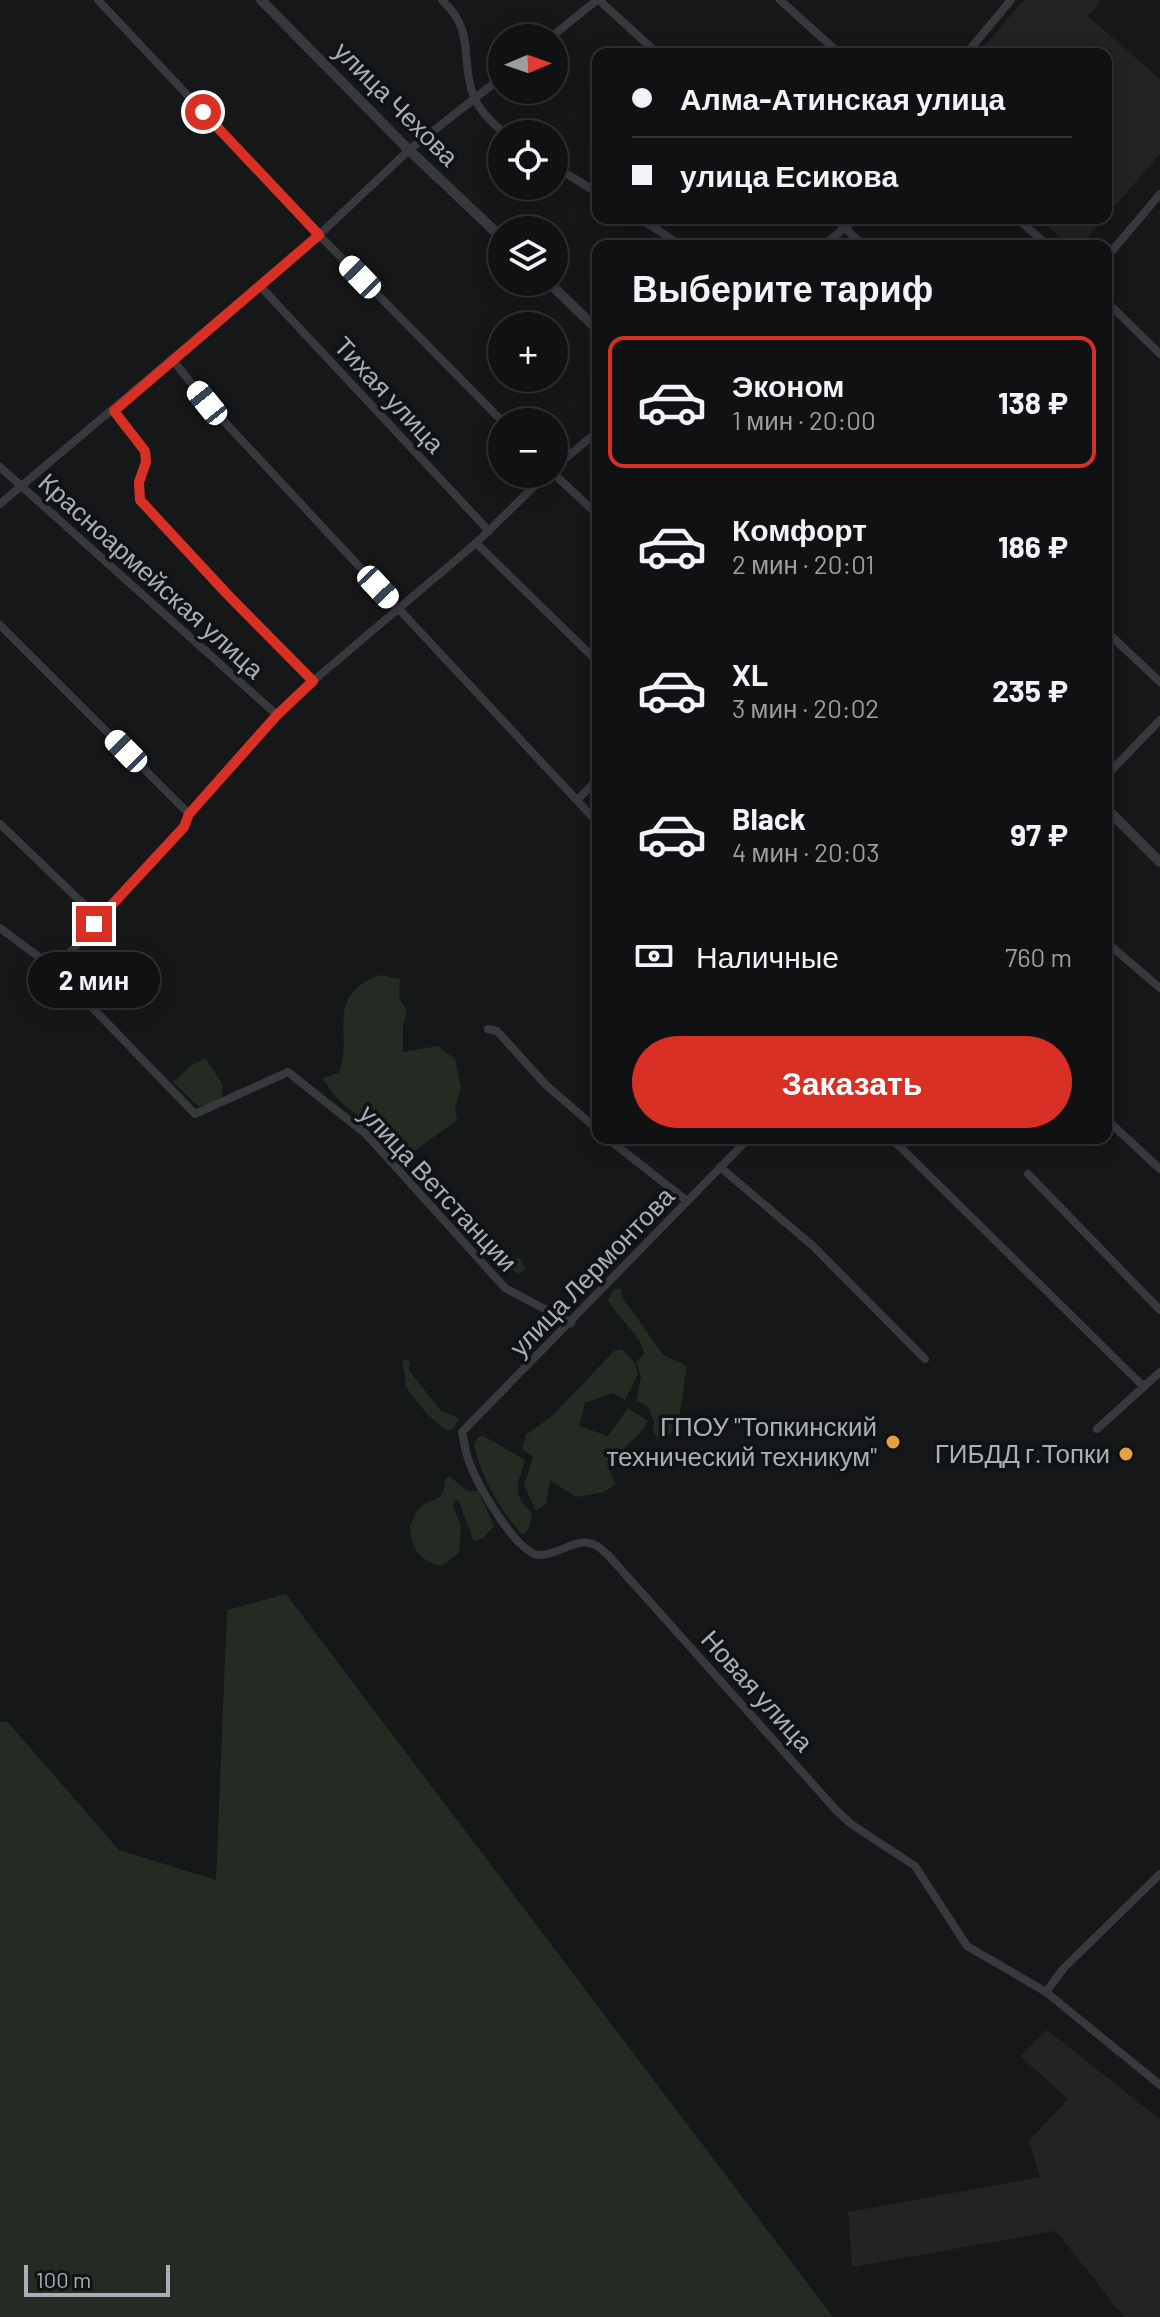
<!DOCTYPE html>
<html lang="ru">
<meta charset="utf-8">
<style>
:root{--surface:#101112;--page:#191a1b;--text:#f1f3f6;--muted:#9c9d9f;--line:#303132;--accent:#d93025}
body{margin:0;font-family:Barlow,sans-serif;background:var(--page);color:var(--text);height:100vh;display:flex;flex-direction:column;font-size:30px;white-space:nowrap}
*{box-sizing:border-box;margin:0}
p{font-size:26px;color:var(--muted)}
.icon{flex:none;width:44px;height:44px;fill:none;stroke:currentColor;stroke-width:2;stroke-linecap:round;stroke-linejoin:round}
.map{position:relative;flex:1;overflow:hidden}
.panel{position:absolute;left:592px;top:240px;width:520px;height:904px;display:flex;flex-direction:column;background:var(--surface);border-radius:16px;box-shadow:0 4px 20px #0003,0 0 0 2px var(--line)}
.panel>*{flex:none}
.guide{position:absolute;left:592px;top:48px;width:520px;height:176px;border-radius:16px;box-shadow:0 4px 20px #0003,0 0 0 2px var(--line);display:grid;align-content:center;height:176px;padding:0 40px;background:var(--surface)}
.needle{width:52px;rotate:88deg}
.fabs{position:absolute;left:488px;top:24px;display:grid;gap:16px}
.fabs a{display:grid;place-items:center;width:80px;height:80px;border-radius:50%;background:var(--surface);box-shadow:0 4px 20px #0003,0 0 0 2px var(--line);font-size:40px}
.scale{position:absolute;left:24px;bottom:20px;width:146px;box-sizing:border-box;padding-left:8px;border:4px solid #a9afb7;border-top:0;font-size:22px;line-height:28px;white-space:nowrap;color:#a9afb7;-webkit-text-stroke:6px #111213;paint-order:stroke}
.end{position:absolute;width:36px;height:36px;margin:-18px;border:10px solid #d93025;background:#fff;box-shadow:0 0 0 4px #fff}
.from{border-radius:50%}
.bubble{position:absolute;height:56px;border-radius:28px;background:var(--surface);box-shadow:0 4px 20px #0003,0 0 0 2px var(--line);font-size:26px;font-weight:700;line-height:56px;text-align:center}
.car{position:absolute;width:24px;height:48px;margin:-24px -12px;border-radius:10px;box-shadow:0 0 6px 2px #0007;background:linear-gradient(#fff 24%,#345 0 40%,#fff 0 76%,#345 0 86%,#fff 0)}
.guide b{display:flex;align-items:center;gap:28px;height:76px;font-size:30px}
.guide b+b{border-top:2px solid var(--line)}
.guide i{width:20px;height:20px;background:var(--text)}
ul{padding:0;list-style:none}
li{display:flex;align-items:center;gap:24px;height:132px;margin:0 16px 12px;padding:0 24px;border:4px solid transparent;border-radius:16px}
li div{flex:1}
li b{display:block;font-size:30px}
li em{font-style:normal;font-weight:700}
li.current{border-color:var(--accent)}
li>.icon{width:72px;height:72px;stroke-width:1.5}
h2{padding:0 40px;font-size:36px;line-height:96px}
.pay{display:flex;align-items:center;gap:20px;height:88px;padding:0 40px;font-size:30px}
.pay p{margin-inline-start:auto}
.button{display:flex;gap:16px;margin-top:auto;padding:16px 40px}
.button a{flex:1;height:92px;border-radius:48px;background:var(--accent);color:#fff;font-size:32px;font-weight:700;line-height:92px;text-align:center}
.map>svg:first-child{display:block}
</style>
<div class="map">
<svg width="1160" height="2317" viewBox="0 0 1160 2317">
<rect width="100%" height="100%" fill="#161718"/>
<g fill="#232325">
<polygon points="1024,0 1101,0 1088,16 1160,79 1160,154 1106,216 1106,54 978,54"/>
<polygon points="1038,218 1105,218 1081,246 1071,246"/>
<polygon points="1047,2030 1160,2119 1160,2317 1124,2317 1056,2231 852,2267 848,2212 1040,2177 1029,2141 1068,2099 1020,2056"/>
</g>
<g fill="#232b23">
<path d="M379 975 400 979 399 998 407 1010 403 1027V1052L438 1046 455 1059 461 1087 455 1109 457 1120 401 1161 366 1122 338 1100 322 1078 339 1073C354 1032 323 998 379 975Z"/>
<polygon points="205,1058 223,1085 222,1097 209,1105 198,1106 173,1082 193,1064"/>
<polygon points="618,1240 627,1240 630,1246 604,1274 599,1274 595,1268"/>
<polygon points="500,1249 506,1249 514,1258 520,1258 526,1269 518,1274 497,1259"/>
<path d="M621 1288 623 1298 663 1355 687 1366 679 1417 671 1433 659 1439 653 1431 654 1421 647 1406 636 1401 641 1376 636 1362 644 1354C641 1334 618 1319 608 1300L613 1290Z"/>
<path d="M622 1349 634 1362 638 1374 625 1400 613 1393 585 1403 579 1426 608 1436 628 1408 648 1421C638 1440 621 1448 607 1465L616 1484 604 1492 576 1497 550 1480 546 1504 536 1511 524 1485 533 1457 522 1449 526 1435 552 1416 614 1351Z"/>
<polygon points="407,1359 410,1362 409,1370 440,1410 459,1418 453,1429 448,1431 443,1428 426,1413 405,1386 406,1381 402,1361"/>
<path d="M484 1436 525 1460C518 1485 510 1493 532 1513L529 1529 523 1535C500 1512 481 1476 474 1445L478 1437Z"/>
<path d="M449 1476 467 1491H478L494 1526 483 1538 474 1541 459 1502 456 1499 453 1506 461 1527 459 1553 441 1566C420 1561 410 1547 410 1526 413 1520 415 1512 420 1508 434 1495 444 1504 445 1479Z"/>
<polygon points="286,1594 833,2317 0,2317 0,1722 7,1721 119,1850 216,1880 227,1610"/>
</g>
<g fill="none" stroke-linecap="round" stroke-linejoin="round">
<g stroke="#38393d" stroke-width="8">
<polyline points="98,0 319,235 503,422"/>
<path d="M442 0C476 32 460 57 473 95 479 110 493 124 506 134"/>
<polyline points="599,0 658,54"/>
<polyline points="780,0 840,54"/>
<polyline points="550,38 597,0"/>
<polyline points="966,54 1011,0"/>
<polyline points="554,166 598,193"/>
<polyline points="639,218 682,246"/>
<polyline points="836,218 863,246"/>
<polyline points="1017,218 1048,246"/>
<polyline points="823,246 856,218"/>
<polyline points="1106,258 1160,194"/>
<polyline points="260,286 489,531"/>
<polyline points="1106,301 1160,354"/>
<polyline points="172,359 207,403 598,823"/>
<polyline points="114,411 145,451 146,462 139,482 140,500 227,594 313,681"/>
<polyline points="0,467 277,715"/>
<polyline points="554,468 598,431"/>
<polyline points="554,474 598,515"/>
<polyline points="0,504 319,235 409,150 502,77"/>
<polyline points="476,543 598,662"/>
<polyline points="0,625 189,814"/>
<polyline points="1106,631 1160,682"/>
<polyline points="1106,776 1160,720"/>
<polyline points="577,800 598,779"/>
<polyline points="0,824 99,919"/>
<polyline points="0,928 55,969 195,1114 288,1072 366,1134 505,1288 571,1323"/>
<polyline points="1106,942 1160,988"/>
<polyline points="55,969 184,827 189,814 277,715 313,681 476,543 547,474"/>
<polyline points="488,1029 497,1031 546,1085 598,1130"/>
<polyline points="1106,1119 1160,1169"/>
<polyline points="607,1138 687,1201"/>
<path d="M749 1138 462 1432C464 1442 466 1453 469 1462 478 1485 515 1552 539 1555 557 1556 576 1537 593 1544 598 1545 604 1552 608 1555L836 1810 851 1824 915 1866 967 1946 1046 1992 1160 2085"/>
<polyline points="891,1138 1144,1387"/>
<polyline points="720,1167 813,1246 925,1359"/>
<polyline points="1028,1174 1160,1310"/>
<polyline points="1097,1429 1160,1372"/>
<polyline points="1046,1992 1063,1969 1160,1874"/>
</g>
<g stroke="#38393d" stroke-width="10">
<polyline points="261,0 409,150 502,238"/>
<polyline points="548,282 598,330"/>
<polyline points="1106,808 1160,862"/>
</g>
</g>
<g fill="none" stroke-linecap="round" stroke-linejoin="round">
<polyline stroke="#d93025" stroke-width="10" points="94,924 184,827 189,814 277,715 313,681 227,594 140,500 139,482 146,462 145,451 114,411 319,235 203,112"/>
</g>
<g fill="#e79f40" stroke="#111213" stroke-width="3">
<circle cx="893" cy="1442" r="8"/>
<circle cx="1126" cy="1454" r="8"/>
</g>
<g text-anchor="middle" stroke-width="7" stroke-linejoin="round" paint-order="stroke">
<g font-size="26" fill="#a9afb7" stroke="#111213">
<text transform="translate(396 104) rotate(45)" y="9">улица Чехова</text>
<text transform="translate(389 395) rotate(47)" y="9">Тихая улица</text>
<text transform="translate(151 576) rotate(42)" y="9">Красноармейская улица</text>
<text transform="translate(438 1188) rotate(47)" y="9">улица Ветстанции</text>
<text transform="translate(592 1272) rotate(-46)" y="9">улица Лермонтова</text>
<text transform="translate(757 1691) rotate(48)" y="9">Новая улица</text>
</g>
<g font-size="26" fill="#a9afb7" stroke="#111213" text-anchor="end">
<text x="877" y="1436">ГПОУ "Топкинский<tspan x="877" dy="30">технический техникум"</tspan></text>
<text x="1110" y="1463">ГИБДД г.Топки</text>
</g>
</g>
</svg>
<div class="fabs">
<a><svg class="needle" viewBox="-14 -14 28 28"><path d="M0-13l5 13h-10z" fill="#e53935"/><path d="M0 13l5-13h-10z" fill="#9c9d9f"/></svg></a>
<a><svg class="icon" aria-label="locate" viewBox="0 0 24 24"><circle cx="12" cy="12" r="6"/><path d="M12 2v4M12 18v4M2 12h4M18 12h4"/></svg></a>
<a><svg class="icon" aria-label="layers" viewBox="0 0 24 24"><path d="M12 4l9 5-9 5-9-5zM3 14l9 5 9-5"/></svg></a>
<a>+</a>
<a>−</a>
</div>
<div class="scale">100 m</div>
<i class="end from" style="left:203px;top:112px"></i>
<i class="end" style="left:94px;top:924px"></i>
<div class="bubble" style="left:28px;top:952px;width:132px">2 мин</div>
<i class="car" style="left:360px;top:277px;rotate:316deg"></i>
<i class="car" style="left:207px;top:403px;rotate:321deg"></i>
<i class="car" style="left:378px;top:587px;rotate:137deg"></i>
<i class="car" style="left:126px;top:751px;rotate:315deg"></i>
<div class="guide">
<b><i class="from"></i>Алма-Атинская улица</b>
<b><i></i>улица Есикова</b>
</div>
<section class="panel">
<h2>Выберите тариф</h2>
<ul>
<li class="current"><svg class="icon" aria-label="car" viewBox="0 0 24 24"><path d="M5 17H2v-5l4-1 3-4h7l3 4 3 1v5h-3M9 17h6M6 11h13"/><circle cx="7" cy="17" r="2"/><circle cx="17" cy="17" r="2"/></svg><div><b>Эконом</b><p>1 мин · 20:00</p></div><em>138 ₽</em></li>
<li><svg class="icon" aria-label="car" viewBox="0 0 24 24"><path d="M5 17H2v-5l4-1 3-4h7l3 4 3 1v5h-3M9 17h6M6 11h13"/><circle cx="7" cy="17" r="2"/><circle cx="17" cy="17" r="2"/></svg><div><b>Комфорт</b><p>2 мин · 20:01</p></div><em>186 ₽</em></li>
<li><svg class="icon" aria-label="car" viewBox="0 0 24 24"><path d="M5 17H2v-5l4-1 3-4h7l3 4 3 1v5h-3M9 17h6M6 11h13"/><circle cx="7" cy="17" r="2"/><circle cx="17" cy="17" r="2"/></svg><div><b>XL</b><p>3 мин · 20:02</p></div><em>235 ₽</em></li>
<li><svg class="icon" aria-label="car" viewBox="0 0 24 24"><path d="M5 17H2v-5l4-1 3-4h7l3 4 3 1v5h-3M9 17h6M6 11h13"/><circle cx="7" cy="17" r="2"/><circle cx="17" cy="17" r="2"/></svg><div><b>Black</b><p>4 мин · 20:03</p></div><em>97 ₽</em></li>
</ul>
<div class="pay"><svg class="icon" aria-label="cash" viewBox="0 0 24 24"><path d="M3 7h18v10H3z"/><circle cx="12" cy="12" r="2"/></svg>Наличные<p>760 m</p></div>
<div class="button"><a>Заказать</a></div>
</section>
</div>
